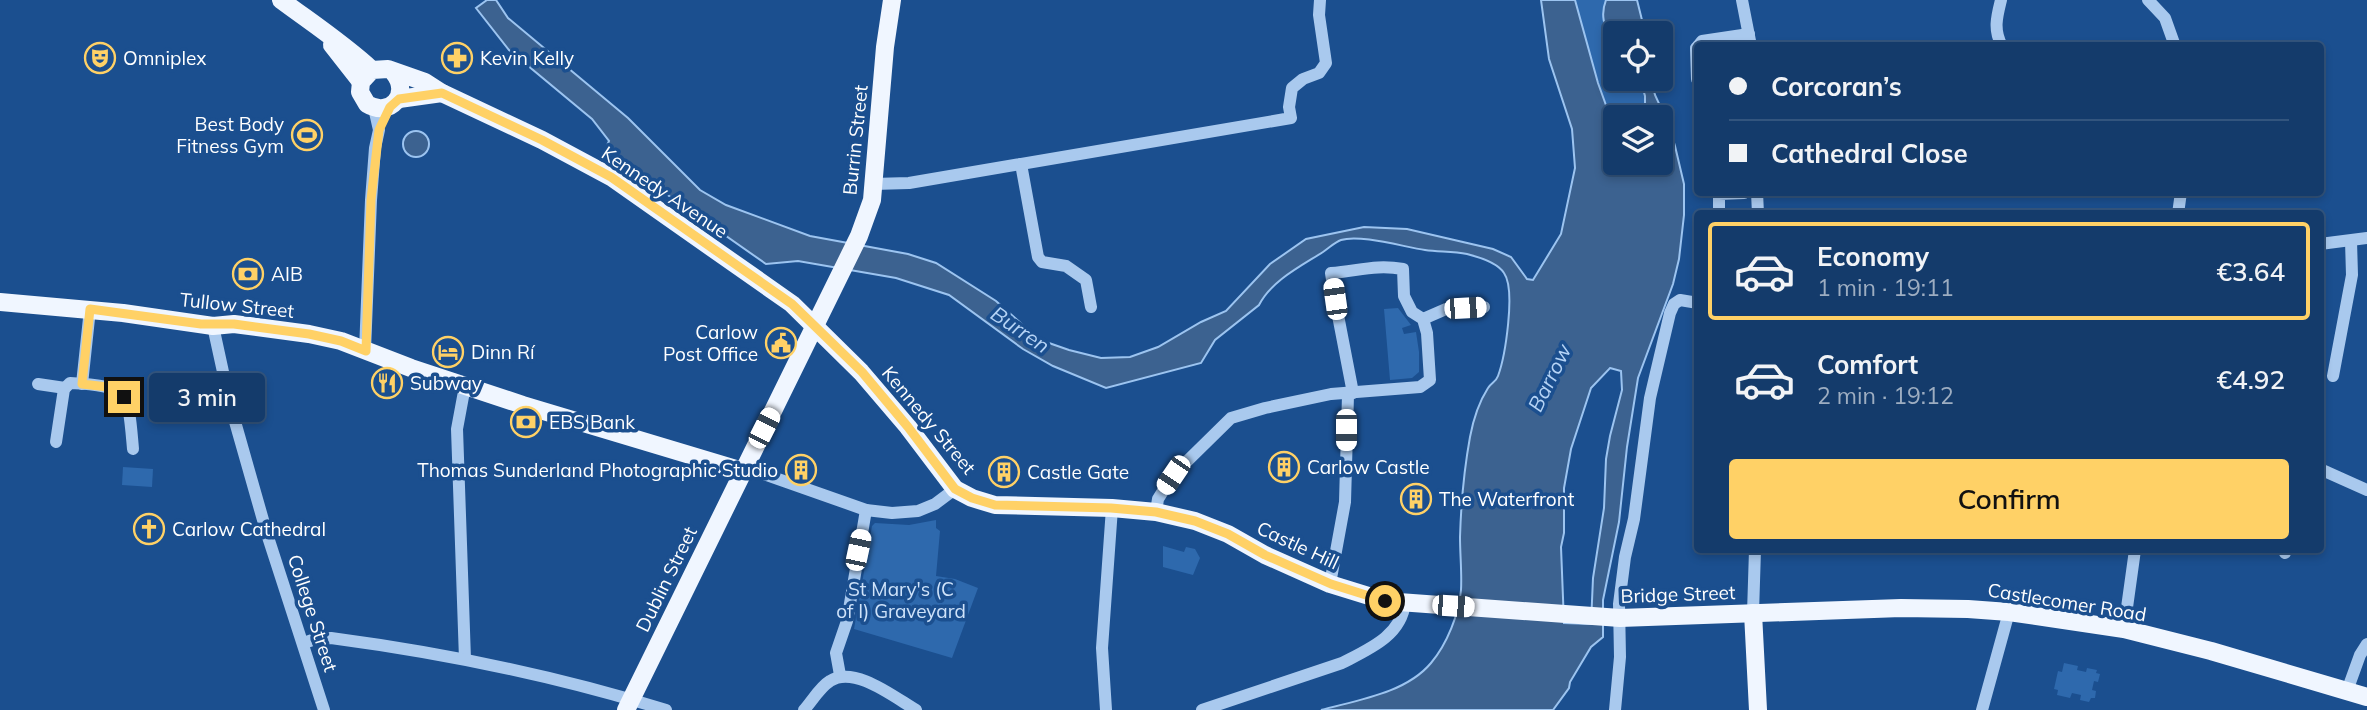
<!DOCTYPE html>
<meta charset="utf-8">
<style>
:root{--surface:#143b6b;--page:#214673;--text:#f1f3f6;--muted:#9dadc1;--line:#33557e;--accent:#ffd166}
body{margin:0;font-family:Mulish,sans-serif;background:var(--page);color:var(--text);height:100vh;display:flex;flex-direction:column;font-size:26px;white-space:nowrap}
*{box-sizing:border-box;margin:0}
p{font-size:23px;color:var(--muted)}
.icon{flex:none;width:38px;height:38px;fill:none;stroke:currentColor;stroke-width:2;stroke-linecap:round;stroke-linejoin:round}
.map{position:relative;flex:1;overflow:hidden}
.drawer{position:absolute;left:1694px;top:210px;width:630px;height:343px;display:flex;flex-direction:column;background:var(--surface);border-radius:7px;box-shadow:0 4px 10px #0003,0 0 0 2px var(--line)}
.drawer>*{flex:none}
.guide{position:absolute;left:1694px;top:42px;width:630px;height:154px;border-radius:7px;box-shadow:0 4px 10px #0003,0 0 0 2px var(--line);display:grid;align-content:center;height:154px;padding:0 35px;background:var(--surface)}
.fabs{position:absolute;left:1603px;top:21px;display:grid;gap:14px}
.fabs a{display:grid;place-items:center;width:70px;height:70px;border-radius:7px;background:var(--surface);box-shadow:0 4px 10px #0003,0 0 0 2px var(--line);font-size:35px}
.end{position:absolute;width:32px;height:32px;margin:-16px;border:9px solid #ffd166;background:#111;box-shadow:0 0 0 4px #111}
.from{border-radius:50%}
.bubble{position:absolute;height:49px;border-radius:7px;background:var(--surface);box-shadow:0 4px 10px #0003,0 0 0 2px var(--line);font-size:23px;font-weight:600;line-height:49px;text-align:center}
.car{position:absolute;width:21px;height:42px;margin:-21px -10px;border-radius:9px;box-shadow:0 0 5px 2px #0007;background:linear-gradient(#fff 24%,#345 0 40%,#fff 0 76%,#345 0 86%,#fff 0)}
.guide b{display:flex;align-items:center;gap:24px;height:66px;font-size:26px}
.guide b+b{border-top:2px solid var(--line)}
.guide i{width:18px;height:18px;background:var(--text)}
ul{padding:12px 0 0;list-style:none}
li{display:flex;align-items:center;gap:21px;height:98px;margin:0 14px 10px;padding:0 21px;border:4px solid transparent;border-radius:7px}
li div{flex:1}
li b{display:block;font-size:26px}
li em{font-style:normal;font-weight:600}
li.on{border-color:var(--accent)}
li>.icon{width:63px;height:63px;stroke-width:1.5}
.action{display:flex;gap:14px;margin-top:auto;padding:14px 35px}
.action a{flex:1;height:80px;border-radius:7px;background:var(--accent);color:#111;font-size:28px;font-weight:600;line-height:80px;text-align:center}
.map>svg:first-child{display:block}
</style>
<div class="map">
<svg width="2367" height="710" viewBox="0 0 2367 710">
<rect width="100%" height="100%" fill="#1b4f8f"/>
<g fill="#2e69ad">
<polygon points="1575,0 1606,0 1604,5 1611,35 1615,36 1615,79 1640,79 1645,96 1645,117 1615,117 1615,122 1611,119 1598,83"/>
<polygon points="1398,308 1411,325 1402,328 1404,334 1416,332 1419,352 1419,372 1412,378 1390,380 1384,309"/>
<polygon points="123,467 153,469 152,487 122,485"/>
<polygon points="936,520 936,528 940,531 936,576 955,579 978,588 952,658 854,629 872,526 875,523 909,525"/>
<polygon points="1163,546 1184,552 1186,547 1195,549 1200,558 1193,575 1163,567"/>
<polygon points="2064,663 2078,666 2077,670 2086,672 2087,668 2097,670 2096,673 2100,674 2098,682 2094,681 2092,690 2096,691 2095,698 2091,698 2089,702 2080,700 2081,695 2072,693 2070,698 2057,695 2058,690 2054,689 2058,671 2062,672"/>
</g>
<g fill="#3c6290" stroke="#9cc4f0" stroke-width="2" fill-rule="evenodd">
<path d="M487 0H496L508 18 628 118 700 190 726 205 810 236 908 254 936 263 996 301 1034 335 1049 343 1069 350 1101 358 1130 357 1158 347 1201 322 1226 311 1270 264 1306 239 1364 227 1407 229 1493 249 1511 257 1527 279 1533 280 1561 234 1575 168 1572 129 1549 59 1541 0H1575L1598 83 1611 119 1615 122V163H1661V117H1645V96L1640 79H1651L1655 95 1668 123 1675 146 1684 184V215L1679 259 1673 284 1638 378 1627 447 1619 522 1603 600V637L1591 647 1570 682 1569 688 1553 710H1321C1358 700 1406 693 1431 663 1447 644 1459 614 1461 590 1462 573 1460 555 1460 537 1461 504 1464 470 1470 437 1473 421 1479 402 1488 388 1491 383 1496 382 1498 376 1505 357 1516 290 1504 273 1497 262 1479 257 1467 254 1453 251 1439 252 1425 250 1404 247 1360 234 1341 240 1335 242 1329 248 1323 252 1301 266 1271 281 1259 305L1215 340 1201 363 1106 388 1053 366 1023 349 949 295 896 278 798 261 766 264 635 172 606 148 609 141 592 119 509 50 476 8ZM1610 368 1621 371 1622 390 1610 436 1606 459 1604 508 1593 578 1591 624 1564 623 1561 547 1564 533V488L1571 449 1591 388Z"/>
<path d="M1606 0H1637L1642 20V33H1615V36C1602 30 1601 13 1606 0Z"/>
<circle cx="416" cy="144" r="13"/>
</g>
<g fill="none" stroke-linecap="round" stroke-linejoin="round">
<g stroke="#a9c9ee" stroke-width="12">
<polyline points="1742,0 1751,46"/>
<path d="M2001 0C1997 16 1993 30 2002 46"/>
<polyline points="2148,0 2165,18 2175,46"/>
<polyline points="1698,46 1702,41 1749,34"/>
<polyline points="1697,79 1696,48 1698,46"/>
<polyline points="1021,164 1038,257 1042,262 1066,266 1086,280 1091,307"/>
<polyline points="873,184 909,183 1291,118 1289,107 1292,88 1303,79 1319,73 1326,63 1319,15 1320,0"/>
<polyline points="1757,192 1758,214"/>
<polyline points="1719,214 1719,194 1744,193"/>
<polyline points="2178,214 2181,192"/>
<polyline points="2320,244 2367,238"/>
<polyline points="1336,305 1353,393"/>
<polyline points="1423,319 1446,309 1484,307"/>
<polyline points="213,326 230,404 267,534 324,710"/>
<polyline points="365,351 371,200 375,148 379,130 374,108"/>
<polyline points="2333,376 2352,275 2351,241"/>
<polyline points="38,384 65,388"/>
<polyline points="82,384 90,309"/>
<polyline points="465,386 457,429 465,659"/>
<path d="M56 442 64 389 70 383C130 386 128 392 133 449"/>
<polyline points="744,467 866,510 892,513 918,511 935,504 955,489"/>
<polyline points="2320,469 2367,490"/>
<path d="M1156 512 1158 499 1173 475 1231 418 1265 408 1331 394 1420 387 1430 380 1427 333 1423 319 1412 312 1404 296 1403 269C1376 264 1358 271 1331 273L1335 299"/>
<polyline points="2285,553 2286,550"/>
<polyline points="1330,584 1345,502 1348,395"/>
<polyline points="1753,613 1755,550"/>
<polyline points="2124,629 2135,550"/>
<path d="M304 643 315 639 331 638C444 653 557 676 666 710"/>
<polyline points="840,675 836,653 847,621 866,510"/>
<polyline points="2347,691 2360,655 2367,644"/>
<path d="M804 710C812 701 820 687 830 681 854 665 894 697 916 710"/>
<polyline points="1106,710 1102,648 1112,508"/>
<path d="M1202 710 1342 663C1369 649 1401 636 1405 603"/>
<polyline points="1615,710 1620,657 1619,604 1625,557 1634,519 1650,398 1670,313 1674,304 1680,300 1698,303"/>
<polyline points="1982,710 2009,612"/>
</g>
<g stroke="#f0f6ff" stroke-width="18">
<path d="M281 0C312 23 344 44 372 70"/>
<polyline points="332,45 361,82"/>
<path d="M394 73C411 94 390 118 367 104L360 92 361 82 372 70 388 69 425 82 442 93 542 140 611 177 792 304 861 372 908 427 955 489 972 498 995 505 1112 508 1156 512 1195 521 1228 534 1265 555 1330 584 1385 601 1620 618 1901 608 1968 609 2009 612 2124 629 2211 651 2367 697"/>
<polyline points="399,99 442,93"/>
<polyline points="0,302 123,313 213,326 234,324 309,334 341,341 411,368 523,405 743,471"/>
<polyline points="1753,613 1758,710"/>
<polyline points="626,710 859,236 872,200 885,47 892,0"/>
</g>
</g>
<g fill="none" stroke-linecap="round" stroke-linejoin="round">
<polyline stroke="#ffd166" stroke-width="9" points="124,397 116,388 82,384 90,309 201,324 234,324 309,334 341,341 366,351 371,200 379,130 390,107 399,99 442,93 542,140 611,177 792,304 862,372 908,427 955,489 972,498 995,505 1111,508 1156,512 1195,521 1228,534 1265,555 1331,584 1385,601"/>
</g>
<defs>
<g id="theatre-ring" transform="scale(1.575)"><circle r="9.5" fill="#1b4f8f" stroke="#ffd166" stroke-width="1.5"/><path d="M-5-5.5Q0-4 5-5.5V0Q5 5 0 6Q-5 5-5 0ZM-3.3-2.5H-1v1.5H-3.3ZM1-2.5H3.3v1.5H1ZM-2.8 1Q0 5.5 2.8 1Z" fill="#ffd166"/></g>
<g id="pharmacy-ring" transform="scale(1.575)"><circle r="9.5" fill="#1b4f8f" stroke="#ffd166" stroke-width="1.5"/><path d="M-2-6h4v4h4v4h-4v4h-4v-4h-4v-4h4Z" fill="#ffd166"/></g>
<g id="stadium-ring" transform="scale(1.575)"><circle r="9.5" fill="#1b4f8f" stroke="#ffd166" stroke-width="1.5"/><path d="M0-5a6.5 5 0 1 0 0 10a6.5 5 0 1 0 0-10ZM-3.5-1.8h7v3.6h-7Z" fill="#ffd166"/></g>
<g id="bank-ring" transform="scale(1.575)"><circle r="9.5" fill="#1b4f8f" stroke="#ffd166" stroke-width="1.5"/><path d="M-6-4H6V4H-6ZM0-2.3a2.3 2.3 0 1 0 0 4.6a2.3 2.3 0 1 0 0-4.6Z" fill="#ffd166"/></g>
<g id="civic-ring" transform="scale(1.575)"><circle r="9.5" fill="#1b4f8f" stroke="#ffd166" stroke-width="1.5"/><path d="M-.6-6.5H3V-4.5H.6V-3L4-1V1h2V6H-6V1h2V-1L-.6-3ZM-1.2 2.5V6h2.4V2.5Z" fill="#ffd166"/></g>
<g id="hotel-ring" transform="scale(1.575)"><circle r="9.5" fill="#1b4f8f" stroke="#ffd166" stroke-width="1.5"/><path d="M-6-4.5h1.5V1H6V5H4.5V3h-9V5H-6ZM-4 0a1.8 1.8 0 1 1 3.6 0ZM.5 0V-2.5h3Q6-2.5 6 0Z" fill="#ffd166"/></g>
<g id="restaurant-ring" transform="scale(1.575)"><circle r="9.5" fill="#1b4f8f" stroke="#ffd166" stroke-width="1.5"/><path d="M-5-6h1v4h1v-4h1v4h1v-4h1v5L-1.5 .5V6h-2V.5L-5-1ZM5-6V6H3V1.5H1.5Q1.5-4 5-6Z" fill="#ffd166"/></g>
<g id="building-ring" transform="scale(1.575)"><circle r="9.5" fill="#1b4f8f" stroke="#ffd166" stroke-width="1.5"/><path d="M-4-6H4V6H1V3H-1V6H-4ZM-2.5-4.3h1.7v1.8h-1.7ZM.8-4.3h1.7v1.8H.8ZM-2.5-1h1.7V.8h-1.7ZM.8-1h1.7V.8H.8Z" fill="#ffd166"/></g>
<g id="church-ring" transform="scale(1.575)"><circle r="9.5" fill="#1b4f8f" stroke="#ffd166" stroke-width="1.5"/><path d="M-1.2-6h2.4v3.5h3.3v2.4h-3.3V6h-2.4V-.1h-3.3v-2.4h3.3Z" fill="#ffd166"/></g>
</defs>
<g fill-rule="evenodd">
<use href="#theatre-ring" x="100" y="58"/>
<use href="#pharmacy-ring" x="457" y="58"/>
<use href="#stadium-ring" x="307" y="135"/>
<use href="#bank-ring" x="248" y="274"/>
<use href="#civic-ring" x="781" y="343"/>
<use href="#hotel-ring" x="448" y="352"/>
<use href="#restaurant-ring" x="387" y="383"/>
<use href="#bank-ring" x="526" y="422"/>
<use href="#building-ring" x="1284" y="467"/>
<use href="#building-ring" x="801" y="470"/>
<use href="#building-ring" x="1004" y="472"/>
<use href="#building-ring" x="1416" y="499"/>
<use href="#church-ring" x="149" y="529"/>
</g>
<g text-anchor="middle" stroke-width="7" stroke-linejoin="round" paint-order="stroke">
<g font-size="19" fill="#fff" stroke="#1b4f8f" text-anchor="start">
<text x="123" y="65">Omniplex</text>
<text x="480" y="65">Kevin Kelly</text>
<text x="284" y="131" text-anchor="end">Best Body<tspan x="284" dy="22">Fitness Gym</tspan></text>
<text x="271" y="281">AIB</text>
<text x="758" y="339" text-anchor="end">Carlow<tspan x="758" dy="22">Post Office</tspan></text>
<text x="471" y="359">Dinn Rí</text>
<text x="410" y="390">Subway</text>
<text x="549" y="429">EBS Bank</text>
<text x="1307" y="474">Carlow Castle</text>
<text x="778" y="477" text-anchor="end">Thomas Sunderland Photographic Studio</text>
<text x="1027" y="479">Castle Gate</text>
<text x="1439" y="506">The Waterfront</text>
<text x="172" y="536">Carlow Cathedral</text>
</g>
<g font-size="19" fill="#fff" stroke="#1b4f8f">
<text transform="translate(855 140) rotate(-84)" y="7">Burrin Street</text>
<text transform="translate(665 192) rotate(34)" y="7">Kennedy Avenue</text>
<text transform="translate(237 305) rotate(6)" y="7">Tullow Street</text>
<text transform="translate(929 420) rotate(50)" y="7">Kennedy Street</text>
<text transform="translate(1298 545) rotate(25)" y="7">Castle Hill</text>
<text transform="translate(666 579) rotate(-64)" y="7">Dublin Street</text>
<text transform="translate(1678 594) rotate(-2)" y="7">Bridge Street</text>
<text transform="translate(2067 602) rotate(9)" y="7">Castlecomer Road</text>
<text transform="translate(313 613) rotate(72)" y="7">College Street</text>
</g>
<g font-size="19" fill="#cfe3fa" stroke="#1b4f8f">
<text x="901" y="596">St Mary's (C<tspan x="901" dy="22">of I) Graveyard</tspan></text>
</g>
<g font-size="21" font-style="italic" fill="#b5d3f5" stroke="#1b4f8f">
<text transform="translate(1020 330) rotate(34)" y="7">Burren</text>
<text transform="translate(1550 378) rotate(-64)" y="7">Barrow</text>
</g>
</g>
</svg>
<div class="fabs">
<a><svg class="icon" aria-label="locate" viewBox="0 0 24 24"><circle cx="12" cy="12" r="6"/><path d="M12 2v4M12 18v4M2 12h4M18 12h4"/></svg></a>
<a><svg class="icon" aria-label="layers" viewBox="0 0 24 24"><path d="M12 4l9 5-9 5-9-5zM3 14l9 5 9-5"/></svg></a>
</div>
<i class="end from" style="left:1385px;top:601px"></i>
<i class="end" style="left:124px;top:397px"></i>
<div class="bubble" style="left:149px;top:373px;width:116px">3 min</div>
<i class="car" style="left:1335px;top:299px;rotate:352deg"></i>
<i class="car" style="left:1465px;top:308px;rotate:87deg"></i>
<i class="car" style="left:764px;top:428px;rotate:27deg"></i>
<i class="car" style="left:1346px;top:430px;rotate:180deg"></i>
<i class="car" style="left:1173px;top:475px;rotate:214deg"></i>
<i class="car" style="left:858px;top:550px;rotate:12deg"></i>
<i class="car" style="left:1453px;top:606px;rotate:94deg"></i>
<div class="guide">
<b><i class="from"></i>Corcoran’s</b>
<b><i></i>Cathedral Close</b>
</div>
<section class="drawer">
<ul>
<li class="on"><svg class="icon" aria-label="car" viewBox="0 0 24 24"><path d="M5 17H2v-5l4-1 3-4h7l3 4 3 1v5h-3M9 17h6M6 11h13"/><circle cx="7" cy="17" r="2"/><circle cx="17" cy="17" r="2"/></svg><div><b>Economy</b><p>1 min · 19:11</p></div><em>€3.64</em></li>
<li><svg class="icon" aria-label="car" viewBox="0 0 24 24"><path d="M5 17H2v-5l4-1 3-4h7l3 4 3 1v5h-3M9 17h6M6 11h13"/><circle cx="7" cy="17" r="2"/><circle cx="17" cy="17" r="2"/></svg><div><b>Comfort</b><p>2 min · 19:12</p></div><em>€4.92</em></li>
</ul>
<div class="action"><a>Confirm</a></div>
</section>
</div>
